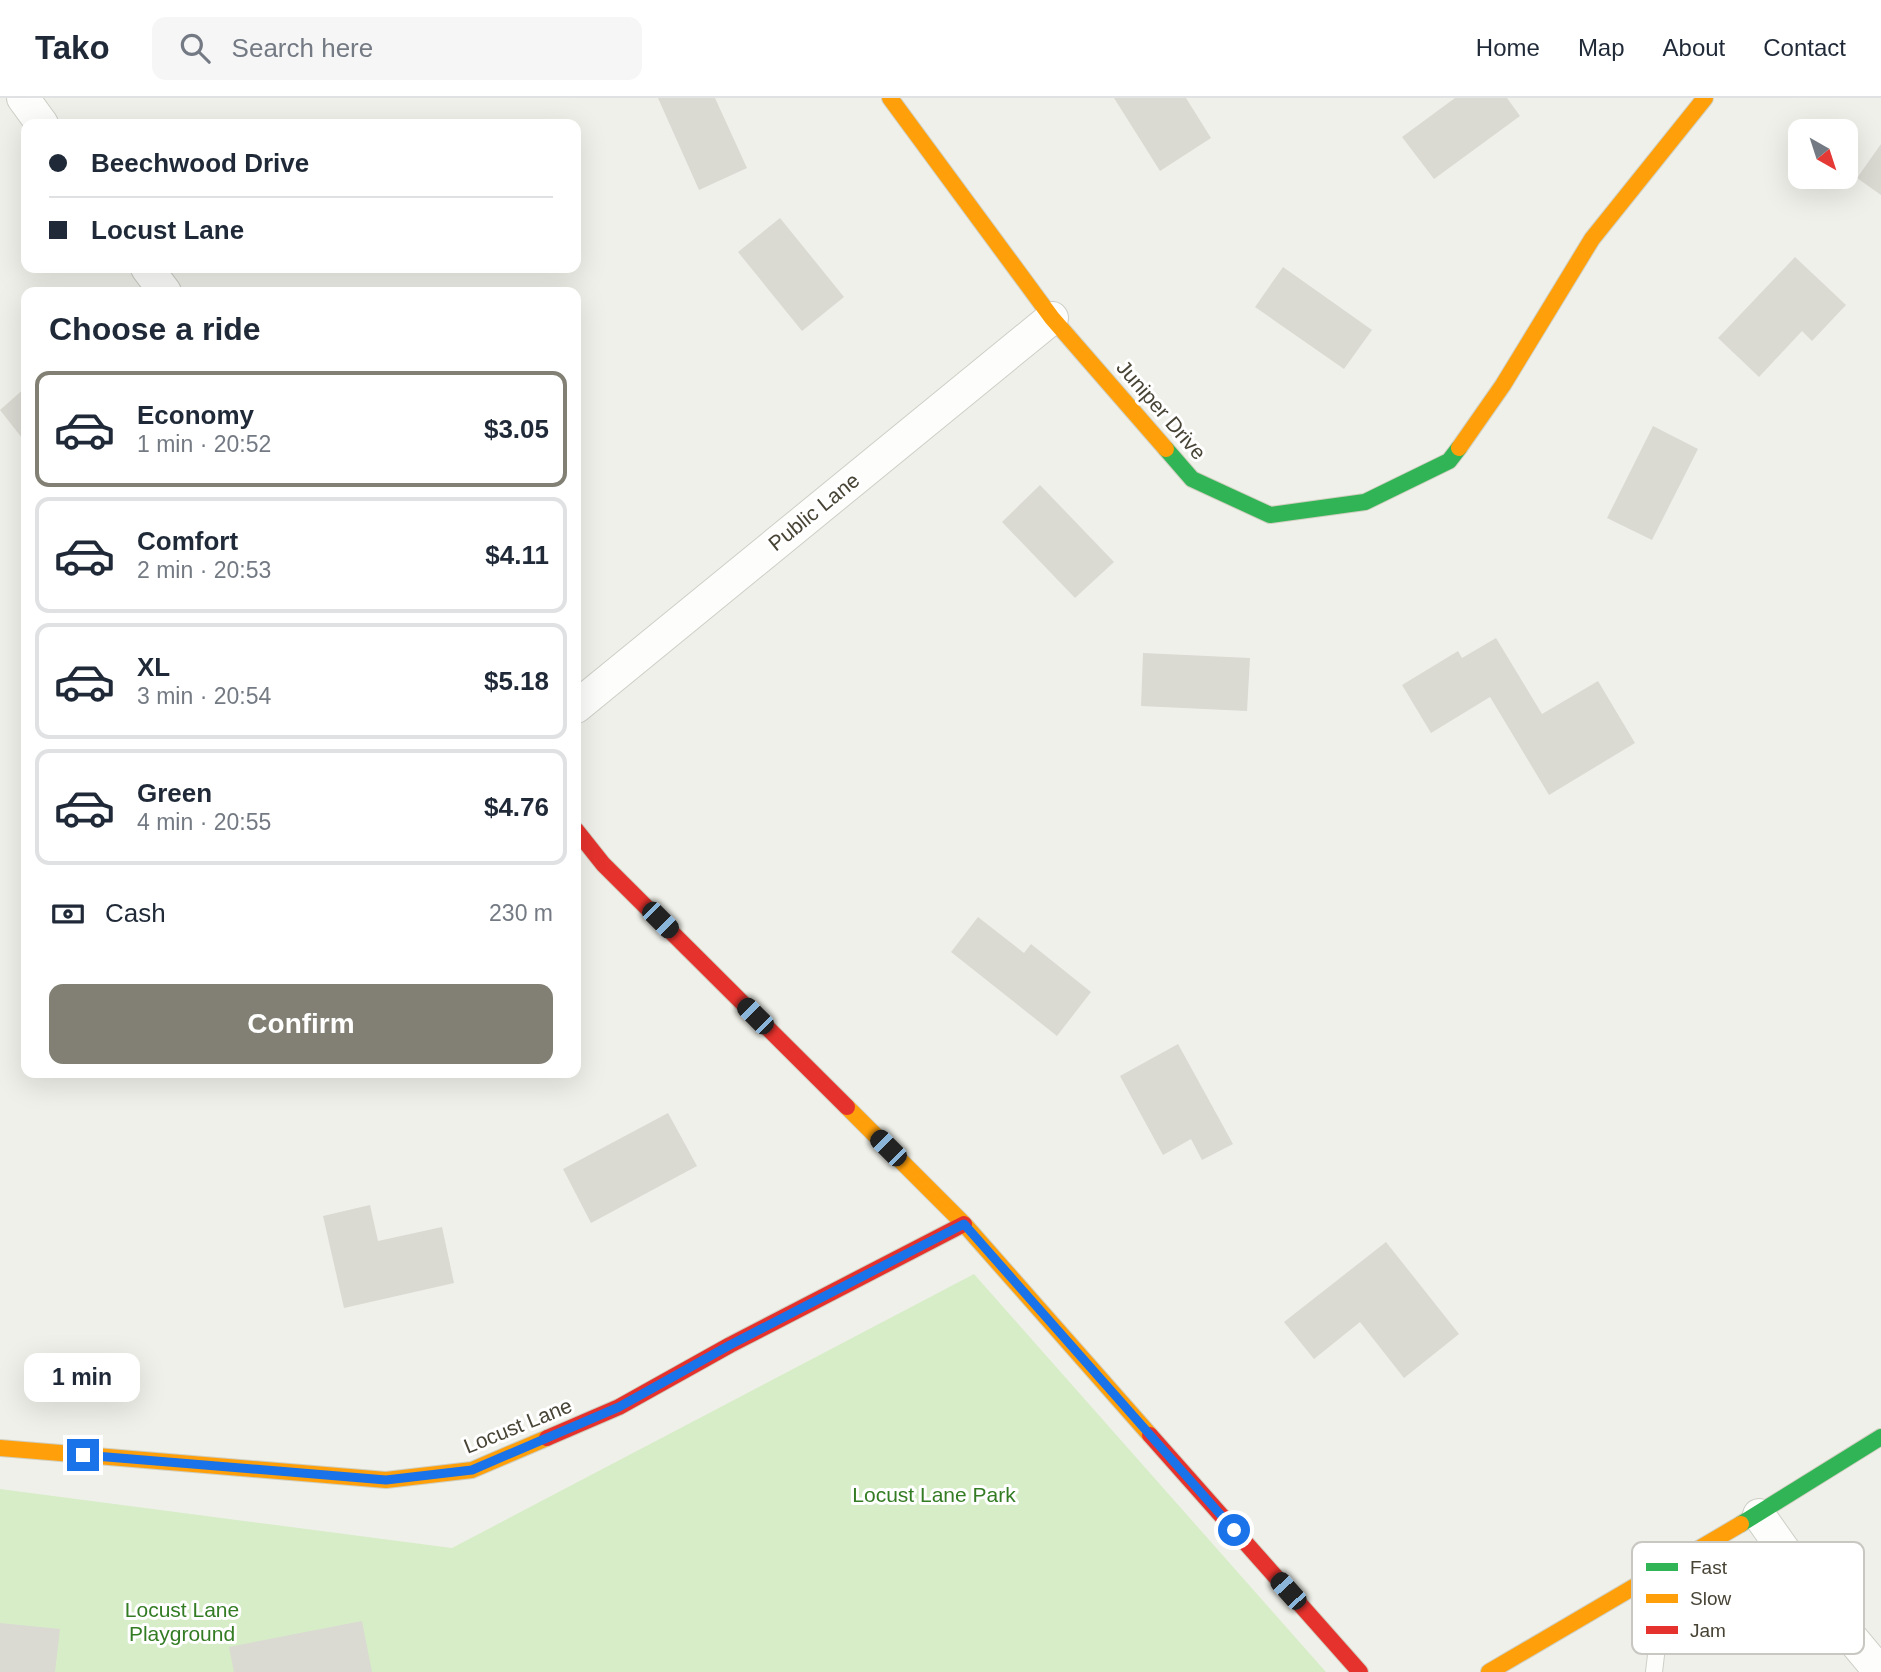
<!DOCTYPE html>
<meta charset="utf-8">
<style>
:root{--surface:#fff;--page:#f6f6f7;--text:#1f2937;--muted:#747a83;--line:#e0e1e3;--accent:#828074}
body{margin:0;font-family:Arial,sans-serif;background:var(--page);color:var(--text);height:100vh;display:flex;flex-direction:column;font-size:26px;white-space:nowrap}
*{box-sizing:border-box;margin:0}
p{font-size:23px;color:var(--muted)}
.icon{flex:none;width:38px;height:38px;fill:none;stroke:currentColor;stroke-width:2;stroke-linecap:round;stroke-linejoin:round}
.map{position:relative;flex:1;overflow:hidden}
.sheet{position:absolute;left:21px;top:189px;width:560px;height:791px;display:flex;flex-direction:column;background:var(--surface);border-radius:14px;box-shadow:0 7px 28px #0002}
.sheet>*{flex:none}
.top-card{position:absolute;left:21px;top:21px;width:560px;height:154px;border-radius:14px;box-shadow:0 7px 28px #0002;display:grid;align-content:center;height:154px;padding:0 28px;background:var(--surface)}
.needle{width:46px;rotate:141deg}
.tools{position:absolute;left:1788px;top:21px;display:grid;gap:14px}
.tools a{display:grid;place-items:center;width:70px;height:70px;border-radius:14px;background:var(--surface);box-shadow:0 7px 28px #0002;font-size:35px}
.end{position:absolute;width:32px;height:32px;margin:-16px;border:9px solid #1a73e8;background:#fff;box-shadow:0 0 0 4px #fff}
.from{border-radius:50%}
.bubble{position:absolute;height:49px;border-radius:14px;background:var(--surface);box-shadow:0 7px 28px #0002;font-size:23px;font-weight:600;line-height:49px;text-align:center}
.car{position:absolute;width:21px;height:42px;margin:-21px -10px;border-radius:9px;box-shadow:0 0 5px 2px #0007;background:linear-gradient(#222 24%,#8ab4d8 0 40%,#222 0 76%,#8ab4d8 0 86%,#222 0)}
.top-card b{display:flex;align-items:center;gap:24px;height:66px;font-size:26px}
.top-card b+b{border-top:2px solid var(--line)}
.top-card i{width:18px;height:18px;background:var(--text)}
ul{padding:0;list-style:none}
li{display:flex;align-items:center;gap:21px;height:116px;margin:0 14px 10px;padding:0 14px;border:4px solid var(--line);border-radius:14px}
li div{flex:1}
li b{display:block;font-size:26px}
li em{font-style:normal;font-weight:600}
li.selected{border-color:var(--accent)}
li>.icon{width:63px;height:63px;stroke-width:1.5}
h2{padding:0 28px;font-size:32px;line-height:84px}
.pay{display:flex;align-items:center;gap:18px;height:77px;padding:0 28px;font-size:26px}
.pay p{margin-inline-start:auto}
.primary-button{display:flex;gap:14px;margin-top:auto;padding:14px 28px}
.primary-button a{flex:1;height:80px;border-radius:14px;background:var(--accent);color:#fff;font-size:28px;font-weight:600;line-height:80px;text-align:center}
header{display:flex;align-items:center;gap:42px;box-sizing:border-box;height:98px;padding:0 35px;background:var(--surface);border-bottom:2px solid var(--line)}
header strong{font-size:33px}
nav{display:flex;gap:38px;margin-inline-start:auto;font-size:24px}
.search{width:490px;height:63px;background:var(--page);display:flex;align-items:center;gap:18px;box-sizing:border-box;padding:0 24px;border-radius:14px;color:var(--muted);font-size:26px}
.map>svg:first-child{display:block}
</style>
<header>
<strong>Tako</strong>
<div class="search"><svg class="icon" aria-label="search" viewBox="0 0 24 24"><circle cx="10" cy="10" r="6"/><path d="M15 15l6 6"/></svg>Search here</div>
<nav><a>Home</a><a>Map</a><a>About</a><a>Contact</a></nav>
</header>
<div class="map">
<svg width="1881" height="1574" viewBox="0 0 1881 1574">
<rect width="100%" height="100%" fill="#f0f0ea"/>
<polygon fill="#d7edc8" points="974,1176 1326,1574 0,1574 0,1391 452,1450"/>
<g fill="#dad9d2">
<polygon points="658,0 715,0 747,70 699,92"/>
<polygon points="1114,0 1186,0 1211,40 1160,73"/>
<polygon points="1455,0 1507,0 1520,18 1434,81 1402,39"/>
<polygon points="1881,46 1881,97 1857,80"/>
<polygon points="780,120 844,199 802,233 738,154"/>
<polygon points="1795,159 1846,207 1812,243 1802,233 1759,279 1718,240"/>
<polygon points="1283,169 1372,232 1344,271 1255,209"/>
<polygon points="26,289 26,345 0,312"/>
<polygon points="1653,328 1698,351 1652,442 1607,420"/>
<polygon points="1040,387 1114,464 1075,500 1002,424"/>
<polygon points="1496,540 1542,616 1598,583 1635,645 1549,697 1490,599 1431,635 1402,587 1458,553 1462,560"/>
<polygon points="1143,555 1250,560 1247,613 1141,608"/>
<polygon points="978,819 1024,855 1031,846 1091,894 1057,938 951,854"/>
<polygon points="1178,946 1233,1046 1202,1062 1191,1041 1163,1057 1120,978"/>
<polygon points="668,1015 697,1068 591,1125 563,1071"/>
<polygon points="370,1107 378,1143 442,1129 454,1185 344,1210 323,1118"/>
<polygon points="1386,1144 1459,1236 1404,1280 1360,1224 1314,1261 1284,1224"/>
<polygon points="362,1523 372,1574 234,1574 229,1549"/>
<polygon points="0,1525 60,1531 55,1574 0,1574"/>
</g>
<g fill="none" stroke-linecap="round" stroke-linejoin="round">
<g stroke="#cecec7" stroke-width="18">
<polyline id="lane" points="1646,1484 1656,1557 1654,1574"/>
</g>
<g stroke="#cecec7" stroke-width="34">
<g id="street">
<polyline points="23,0 42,26"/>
<polyline points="147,170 165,194"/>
<polyline points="576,609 1052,220"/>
<polyline points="1759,1417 1814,1495 1880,1574"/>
</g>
</g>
<g stroke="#d0cfc0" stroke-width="18">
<g id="fast">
<polyline points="1166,351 1192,381 1270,417 1365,404 1449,363 1459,350"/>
<polyline points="1741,1426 1881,1339"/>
</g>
</g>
<g stroke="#d0cfc0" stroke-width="18">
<g id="slow">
<polyline points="890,0 1052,220 1166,351"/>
<polyline points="1459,350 1503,287 1592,141 1705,0"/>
<polyline points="847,1009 964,1126 1150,1337"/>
<polyline points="0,1350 386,1382 472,1372 547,1340"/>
<polyline points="1489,1574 1741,1426"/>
</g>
</g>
<g stroke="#d0cfc0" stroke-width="18">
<g id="jam">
<polyline points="576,732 603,766 847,1009"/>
<polyline points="1150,1337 1360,1574"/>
<polyline points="547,1340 619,1309 730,1247 964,1126"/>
</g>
</g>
<use href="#lane" stroke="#fdfdfc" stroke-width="16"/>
<use href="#street" stroke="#fdfdfc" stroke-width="32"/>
<use href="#fast" stroke="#30b455" stroke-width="16"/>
<use href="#slow" stroke="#ff9f0a" stroke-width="16"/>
<use href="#jam" stroke="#e5322d" stroke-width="16"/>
</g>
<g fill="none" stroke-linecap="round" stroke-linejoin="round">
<polyline stroke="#1a73e8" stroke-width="9" points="83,1357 386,1382 472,1372 619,1309 730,1247 964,1126 1234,1432"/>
</g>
<g text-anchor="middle" stroke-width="6" stroke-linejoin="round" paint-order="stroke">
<g font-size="21" fill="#474335" stroke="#fff">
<text transform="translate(1161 312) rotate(49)" y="7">Juniper Drive</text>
<text transform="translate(814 414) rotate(-39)" y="7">Public Lane</text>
<text transform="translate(518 1328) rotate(-22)" y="7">Locust Lane</text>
</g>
<g font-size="21" fill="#347c24" stroke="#fff">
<text x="934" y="1404">Locust Lane Park</text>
<text x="182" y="1519">Locust Lane<tspan x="182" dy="24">Playground</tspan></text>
</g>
</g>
<rect x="1632" y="1444" width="232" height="112" rx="10" fill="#fff" stroke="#c8c7c2" stroke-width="2"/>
<rect x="1646" y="1465" width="32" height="8" fill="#30b455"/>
<rect x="1646" y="1496" width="32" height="9" fill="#ff9f0a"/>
<rect x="1646" y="1528" width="32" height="8" fill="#e5322d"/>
<g font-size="19" fill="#474335">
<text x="1690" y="1476">Fast</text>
<text x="1690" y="1507">Slow</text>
<text x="1690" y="1539">Jam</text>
</g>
</svg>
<div class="tools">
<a><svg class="needle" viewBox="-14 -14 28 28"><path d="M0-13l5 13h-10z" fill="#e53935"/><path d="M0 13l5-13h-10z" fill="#747a83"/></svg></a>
</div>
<i class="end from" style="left:1234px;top:1432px"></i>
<i class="end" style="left:83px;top:1357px"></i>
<div class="bubble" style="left:24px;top:1255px;width:116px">1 min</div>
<i class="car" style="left:660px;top:822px;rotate:135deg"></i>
<i class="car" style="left:755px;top:918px;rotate:315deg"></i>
<i class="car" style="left:888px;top:1050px;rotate:315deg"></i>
<i class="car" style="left:1288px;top:1493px;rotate:318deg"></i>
<div class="top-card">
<b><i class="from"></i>Beechwood Drive</b>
<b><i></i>Locust Lane</b>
</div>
<section class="sheet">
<h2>Choose a ride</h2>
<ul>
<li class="selected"><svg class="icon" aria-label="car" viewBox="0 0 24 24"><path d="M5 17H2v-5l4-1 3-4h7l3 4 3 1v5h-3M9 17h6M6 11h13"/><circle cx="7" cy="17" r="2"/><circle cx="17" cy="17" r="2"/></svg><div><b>Economy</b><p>1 min · 20:52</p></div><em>$3.05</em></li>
<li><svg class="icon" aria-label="car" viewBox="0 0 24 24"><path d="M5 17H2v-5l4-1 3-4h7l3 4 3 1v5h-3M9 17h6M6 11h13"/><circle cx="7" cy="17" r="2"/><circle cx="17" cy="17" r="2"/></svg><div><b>Comfort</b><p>2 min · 20:53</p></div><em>$4.11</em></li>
<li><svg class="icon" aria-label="car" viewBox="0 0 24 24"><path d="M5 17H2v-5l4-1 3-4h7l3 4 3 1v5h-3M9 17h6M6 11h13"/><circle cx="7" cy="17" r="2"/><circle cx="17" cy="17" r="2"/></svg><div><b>XL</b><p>3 min · 20:54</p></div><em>$5.18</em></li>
<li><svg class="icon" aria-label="car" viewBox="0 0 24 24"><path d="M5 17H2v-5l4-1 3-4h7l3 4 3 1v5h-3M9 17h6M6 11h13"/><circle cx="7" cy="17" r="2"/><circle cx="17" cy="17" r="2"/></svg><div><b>Green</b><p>4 min · 20:55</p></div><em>$4.76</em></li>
</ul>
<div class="pay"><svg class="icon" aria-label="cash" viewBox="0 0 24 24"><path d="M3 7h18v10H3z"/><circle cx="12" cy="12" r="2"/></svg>Cash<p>230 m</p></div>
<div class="primary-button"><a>Confirm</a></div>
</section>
</div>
